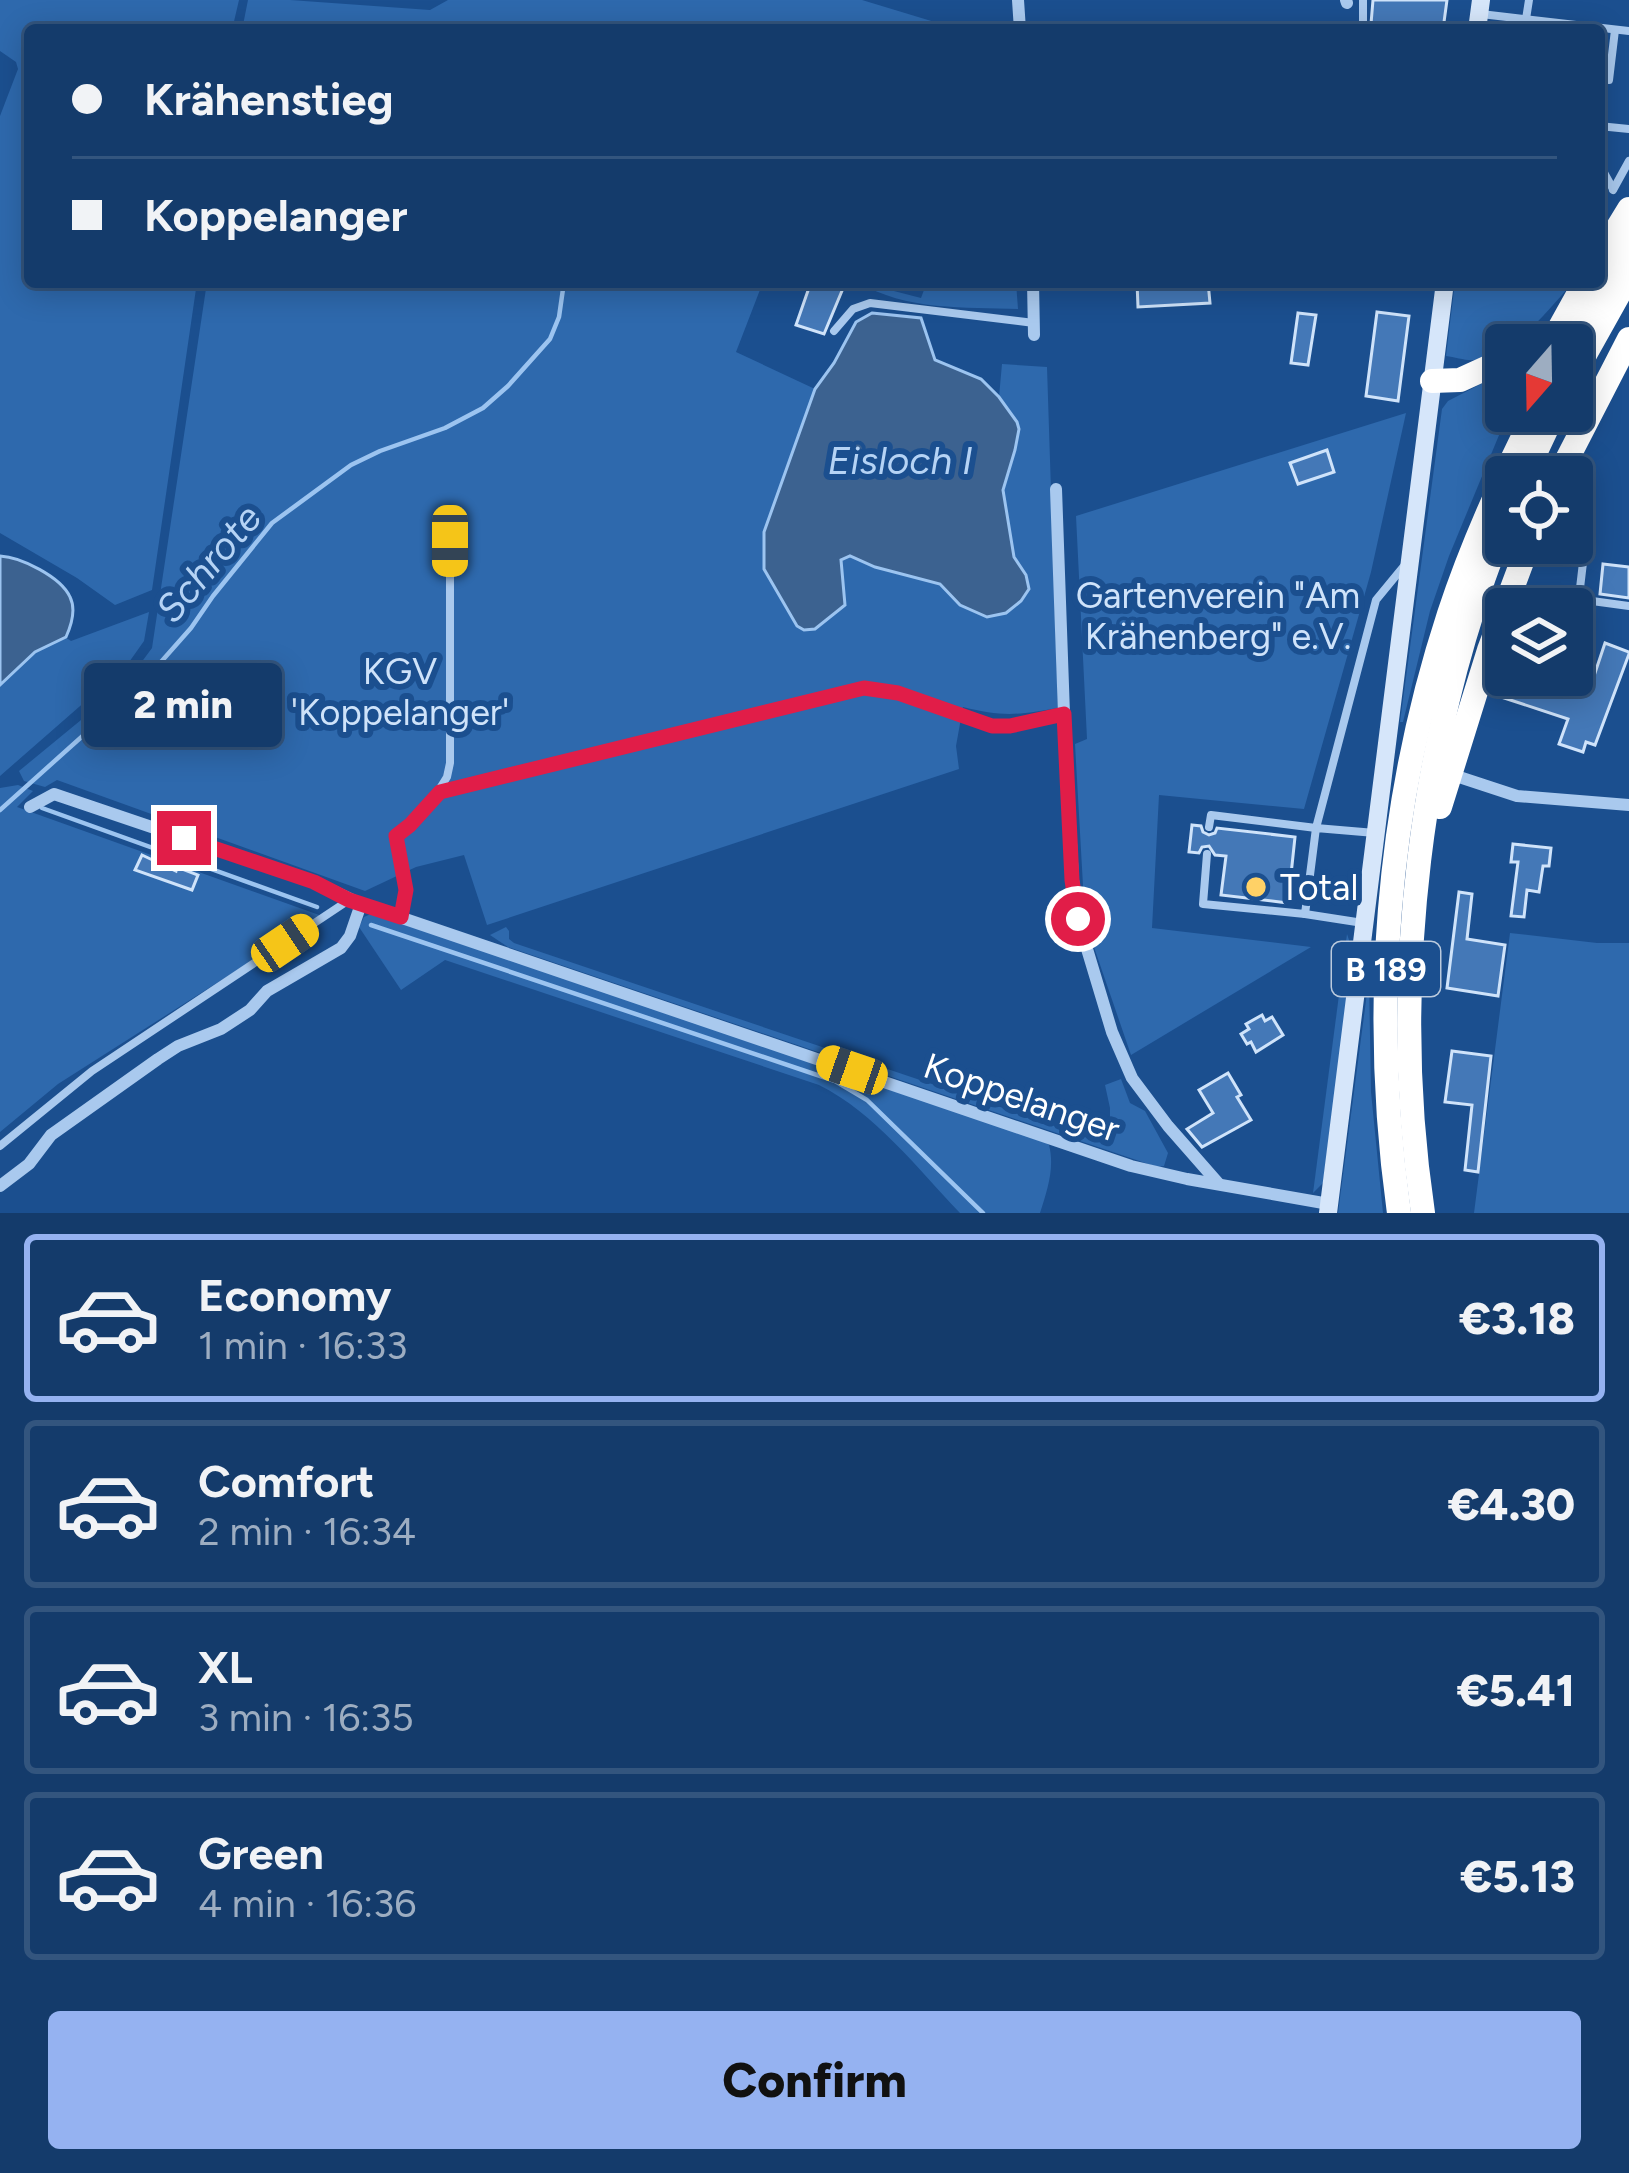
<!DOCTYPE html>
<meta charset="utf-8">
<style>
:root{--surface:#143b6b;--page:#214673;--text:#f1f3f6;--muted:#9dadc1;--line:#33557e;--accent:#95b2f1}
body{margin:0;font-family:Figtree,sans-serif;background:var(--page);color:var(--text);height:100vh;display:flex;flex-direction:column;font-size:45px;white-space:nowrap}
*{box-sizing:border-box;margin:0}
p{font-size:39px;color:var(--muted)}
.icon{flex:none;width:66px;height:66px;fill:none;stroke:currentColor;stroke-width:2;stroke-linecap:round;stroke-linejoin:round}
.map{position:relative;height:1213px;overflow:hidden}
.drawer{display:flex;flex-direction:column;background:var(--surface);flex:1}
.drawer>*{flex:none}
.guide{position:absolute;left:24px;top:24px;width:1581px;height:264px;border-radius:12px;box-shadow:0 6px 30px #0003,0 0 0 3px var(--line);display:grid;align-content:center;height:264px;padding:0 48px;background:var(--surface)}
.needle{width:78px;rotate:200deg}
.buttons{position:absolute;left:1485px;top:324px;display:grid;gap:24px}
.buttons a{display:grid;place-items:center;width:108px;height:108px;border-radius:12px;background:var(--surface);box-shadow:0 6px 30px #0003,0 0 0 3px var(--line);font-size:60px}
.end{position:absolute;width:54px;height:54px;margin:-27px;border:15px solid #e11d48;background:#fff;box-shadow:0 0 0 6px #fff}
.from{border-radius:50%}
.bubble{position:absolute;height:84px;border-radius:12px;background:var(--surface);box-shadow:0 6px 30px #0003,0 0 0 3px var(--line);font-size:39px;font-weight:800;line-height:84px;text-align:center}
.car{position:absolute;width:36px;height:72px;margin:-36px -18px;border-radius:15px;box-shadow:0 0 9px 3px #0007;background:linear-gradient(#f5c518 24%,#345 0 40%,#f5c518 0 76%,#345 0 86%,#f5c518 0)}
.guide b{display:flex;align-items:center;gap:42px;height:114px;font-size:45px}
.guide b+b{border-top:3px solid var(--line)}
.guide i{width:30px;height:30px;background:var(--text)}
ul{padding:21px 0 0;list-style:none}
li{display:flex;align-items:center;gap:36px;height:168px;margin:0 24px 18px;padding:0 24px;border:6px solid var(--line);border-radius:12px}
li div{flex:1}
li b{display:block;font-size:45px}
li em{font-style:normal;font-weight:800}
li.current{border-color:var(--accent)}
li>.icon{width:108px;height:108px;stroke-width:1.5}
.action{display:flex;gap:24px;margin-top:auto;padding:24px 48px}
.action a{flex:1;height:138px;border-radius:12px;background:var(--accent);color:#111;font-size:48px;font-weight:800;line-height:138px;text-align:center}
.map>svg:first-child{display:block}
</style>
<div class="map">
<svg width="1629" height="1213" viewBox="0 0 1629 1213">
<rect width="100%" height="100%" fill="#1b4f8f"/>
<g fill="#2e69ad">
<polygon points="0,0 239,0 232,30 30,30 30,282 197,282 152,590 115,605 77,578 0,533 0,116 18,69 16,62 0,51"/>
<polygon points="248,0 290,0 430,10 448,0 862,0 961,30 242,30"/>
<path d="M207 282H763L736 352 815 389 764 532V569L797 626 815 629 845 605 841 560 851 556 876 567 941 584 968 610 987 616 1006 613 1021 601 1028 592 1029 585 1023 570 1014 557 1003 490 1010 471 1009 409 999 397 1002 364 1047 367 1058 708C1019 715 1002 717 963 707L956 746 959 769 487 925 464 855 416 867 365 891 57 780 45 787 24 781 19 771 126 683 152 648Z"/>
<path d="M859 282 921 298 927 282H1016L1018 309C967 307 904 311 859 282Z"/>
<path d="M1455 282H1543L1571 285C1545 313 1514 355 1475 360 1466 361 1455 357 1446 356Z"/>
<polygon points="1506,371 1506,411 1509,411 1449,556 1430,611 1403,722 1400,722 1442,409 1448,401"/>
<polygon points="1406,413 1371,572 1304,809 1159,795 1152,928 1311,947 1131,1055 1085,921 1075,744 1087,739 1076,516"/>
<polygon points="149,612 144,641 127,665 0,776 0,685 35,652 65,637 71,641"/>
<polygon points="18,785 33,791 17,807 322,916 58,1084 0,1132 0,788"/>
<path d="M373 913 1040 1138 1049 1145C1055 1168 1047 1191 1040 1213H960C917 1168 875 1113 819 1085L445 960 401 990 359 927 364 917Z"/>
<polygon points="506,927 509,931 509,939 514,943 1110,1144 1110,1108 1105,1085 1121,1079 1130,1103 1145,1111 1168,1153 1164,1166 1157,1167 508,947 490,935"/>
<polygon points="1510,933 1597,943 1629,943 1629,1213 1474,1213"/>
<polygon points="1347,934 1353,952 1323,1183 1313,1193"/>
<polygon points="1369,978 1371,1092 1383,1213 1338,1213"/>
</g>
<g fill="#3c6290" stroke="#9cc4f0" stroke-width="3">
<polygon points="872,313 921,318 935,360 981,379 999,397 1017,422 1019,429 1015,450 1003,490 1014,557 1026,575 1029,589 1021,601 1006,613 987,617 960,605 940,584 875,567 850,556 841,560 845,605 815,629 804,630 797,626 764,569 764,532 815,389 834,363 856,322"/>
<path d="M0 556C21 557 61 577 70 597 76 609 71 626 66 637L35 652 0 685Z"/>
</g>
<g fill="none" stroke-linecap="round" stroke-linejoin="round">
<g stroke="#9cc4f0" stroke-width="4.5">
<polyline points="42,808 317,907"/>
<polyline points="0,810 145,680 191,628 213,596 272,523 351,465 380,451 445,428 483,408 508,386 550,339 559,317 564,282"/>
<polyline points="371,925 835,1081 867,1100 983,1213"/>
</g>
</g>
<g fill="#4478b7" stroke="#cfe3fa" stroke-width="3">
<polygon points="1373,0 1447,0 1444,22 1450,30 1376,30 1371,24"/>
<polygon points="811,282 831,282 844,286 824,334 796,325"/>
<polygon points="1137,282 1208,282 1210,303 1138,307"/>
<polygon points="1377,312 1409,316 1398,401 1366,396"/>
<polygon points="1298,313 1316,315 1308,365 1291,363"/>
<polygon points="1327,450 1334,472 1298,484 1290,463"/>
<polygon points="1603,564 1629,567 1629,598 1600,594"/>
<polygon points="1605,643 1629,652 1629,654 1595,745 1586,742 1583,752 1559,744 1568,719 1498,696 1505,675 1572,675 1572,668 1594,676"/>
<polygon points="1192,825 1201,826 1203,832 1209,835 1215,833 1217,828 1295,837 1288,903 1221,895 1226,856 1215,855 1209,846 1202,847 1199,853 1189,852"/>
<polygon points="1513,844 1551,848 1549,866 1543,866 1539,892 1527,890 1524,917 1511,916 1518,862 1511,862"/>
<polygon points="142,855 176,871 177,867 198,875 192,890 135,870"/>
<polygon points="1459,892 1472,894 1467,939 1505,945 1498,996 1447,988"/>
<polygon points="1262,1015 1265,1021 1272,1017 1283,1035 1256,1052 1251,1042 1247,1044 1241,1034 1249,1029 1246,1024"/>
<polygon points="1452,1051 1491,1056 1478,1172 1465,1170 1472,1105 1445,1102"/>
<polygon points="1228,1073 1241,1095 1237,1097 1251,1120 1202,1147 1187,1129 1213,1113 1199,1090"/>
</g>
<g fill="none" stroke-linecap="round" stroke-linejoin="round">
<g stroke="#a9c9ee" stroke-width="8">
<polyline points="1363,0 1363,30"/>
<polyline points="1481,14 1629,31"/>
<polyline points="1526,19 1529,0"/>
<polyline points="1609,80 1615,30"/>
<polyline points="1599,126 1629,129"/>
<polyline points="1599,169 1602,169 1613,189"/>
<polyline points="1613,190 1629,161"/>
<polyline points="834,331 853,309 870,303 1034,323"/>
<polyline points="1586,537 1580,588 1583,596 1592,601 1629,606"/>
<polyline points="437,793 447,777 450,763 450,541"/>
<polyline points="1209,827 1211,815 1316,828 1376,600 1404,566"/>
<polyline points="1207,854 1203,904 1305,914 1316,828 1375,833"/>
<polyline points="1305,914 1363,923"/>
<path d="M401 917 407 894 396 836C414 823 425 801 444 790L864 688C911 687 953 723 995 726 1017 728 1041 719 1063 714"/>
<polyline points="0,1146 92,1071 349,900"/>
</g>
<g stroke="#a9c9ee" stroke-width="12">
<polyline points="1018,0 1020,30"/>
<polyline points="1346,0 1347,3"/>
<polyline points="1033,282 1034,335"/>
<polyline points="1056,489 1064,714 1073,880 1078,919 1112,1032 1132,1078 1168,1126 1218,1183"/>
<polyline points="1450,774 1517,796 1629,805"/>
<polyline points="30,807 54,794 314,882 361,904 1131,1166 1187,1179 1329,1204"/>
<polyline points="0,1186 29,1164 51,1135 158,1059 178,1046 221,1029 250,1010 267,991 341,948 350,936 361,904"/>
</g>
<g stroke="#d6e6fa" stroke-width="18">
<polyline points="1477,30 1481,0"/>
<polyline points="1328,1213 1445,282"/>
</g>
<g stroke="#fff" stroke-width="24">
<polyline points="1599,258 1629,209"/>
<polyline points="1550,345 1585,282"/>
<polyline points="1570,345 1629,241"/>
<polyline points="1572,378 1629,276"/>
<polyline points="1432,381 1460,380 1506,359"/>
<polyline points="1524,477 1555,411"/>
<polyline points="1558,477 1629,339"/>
<polyline points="1440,807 1489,650 1529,543"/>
<path d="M1399 1213C1371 1013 1386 806 1449 614 1472 544 1503 476 1536 411"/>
<path d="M1423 1213C1389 985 1419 732 1506 519"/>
</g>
</g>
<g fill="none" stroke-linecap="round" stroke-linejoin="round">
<polyline stroke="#e11d48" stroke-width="15" points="184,838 314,882 349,900 401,917 406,890 396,836 410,825 440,792 864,688 898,693 992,726 1010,726 1064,714 1072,880 1078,919"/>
</g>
<circle fill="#ffd166" stroke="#1b4f8f" stroke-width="4.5" cx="1256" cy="887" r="12"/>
<g text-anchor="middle" stroke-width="12" stroke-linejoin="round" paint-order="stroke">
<rect fill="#1b4f8f" stroke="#bbcadd" stroke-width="3" x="1332" y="942" width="108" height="54" rx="9"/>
<g font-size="33" font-weight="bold" fill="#fff">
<text x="1386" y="981">B 189</text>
</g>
<g font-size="36" fill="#cfe3fa" stroke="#1b4f8f">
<text x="1218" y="608">Gartenverein "Am<tspan x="1218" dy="41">Krähenberg" e.V.</tspan></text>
<text x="400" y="684">KGV<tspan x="400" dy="41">'Koppelanger'</tspan></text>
</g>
<g font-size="36" fill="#fff" stroke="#1b4f8f" text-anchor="start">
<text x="1280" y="900">Total</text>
</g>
<g font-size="36" fill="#fff" stroke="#1b4f8f">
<text transform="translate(1022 1097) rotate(19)" y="13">Koppelanger</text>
</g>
<g font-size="39" font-style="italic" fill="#b5d3f5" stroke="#1b4f8f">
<text x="900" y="474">Eisloch I</text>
<text transform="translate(208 563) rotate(-50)" y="14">Schrote</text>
</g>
</g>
</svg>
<div class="buttons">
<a><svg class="needle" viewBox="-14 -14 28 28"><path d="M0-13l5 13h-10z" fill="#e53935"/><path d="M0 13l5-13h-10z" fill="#9dadc1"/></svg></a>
<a><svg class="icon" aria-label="locate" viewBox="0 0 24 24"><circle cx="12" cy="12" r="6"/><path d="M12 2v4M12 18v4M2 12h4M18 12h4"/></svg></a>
<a><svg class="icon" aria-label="layers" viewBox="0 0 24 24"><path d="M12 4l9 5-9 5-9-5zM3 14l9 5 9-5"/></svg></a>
</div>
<i class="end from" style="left:1078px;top:919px"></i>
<i class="end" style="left:184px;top:838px"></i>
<div class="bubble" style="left:84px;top:663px;width:198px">2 min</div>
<i class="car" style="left:450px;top:541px;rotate:180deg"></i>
<i class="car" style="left:285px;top:943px;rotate:56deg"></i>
<i class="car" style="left:852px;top:1070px;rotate:289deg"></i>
<div class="guide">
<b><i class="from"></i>Krähenstieg</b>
<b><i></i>Koppelanger</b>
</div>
</div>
<section class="drawer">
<ul>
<li class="current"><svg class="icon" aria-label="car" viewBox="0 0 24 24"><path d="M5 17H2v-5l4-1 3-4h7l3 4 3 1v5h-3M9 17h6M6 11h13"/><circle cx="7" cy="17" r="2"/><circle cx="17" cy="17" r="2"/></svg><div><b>Economy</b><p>1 min · 16:33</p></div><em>€3.18</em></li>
<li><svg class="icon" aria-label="car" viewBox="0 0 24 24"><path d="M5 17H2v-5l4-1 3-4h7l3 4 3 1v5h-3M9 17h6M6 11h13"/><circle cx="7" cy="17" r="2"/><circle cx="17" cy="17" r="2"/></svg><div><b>Comfort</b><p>2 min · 16:34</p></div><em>€4.30</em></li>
<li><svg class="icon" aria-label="car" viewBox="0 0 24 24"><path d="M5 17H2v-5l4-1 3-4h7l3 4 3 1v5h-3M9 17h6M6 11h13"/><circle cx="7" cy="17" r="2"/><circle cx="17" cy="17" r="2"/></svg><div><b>XL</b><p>3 min · 16:35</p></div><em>€5.41</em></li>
<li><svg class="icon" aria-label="car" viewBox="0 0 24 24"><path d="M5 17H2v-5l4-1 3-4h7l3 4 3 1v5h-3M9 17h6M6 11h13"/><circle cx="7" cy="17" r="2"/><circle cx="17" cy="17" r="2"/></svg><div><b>Green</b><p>4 min · 16:36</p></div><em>€5.13</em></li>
</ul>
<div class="action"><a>Confirm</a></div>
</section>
